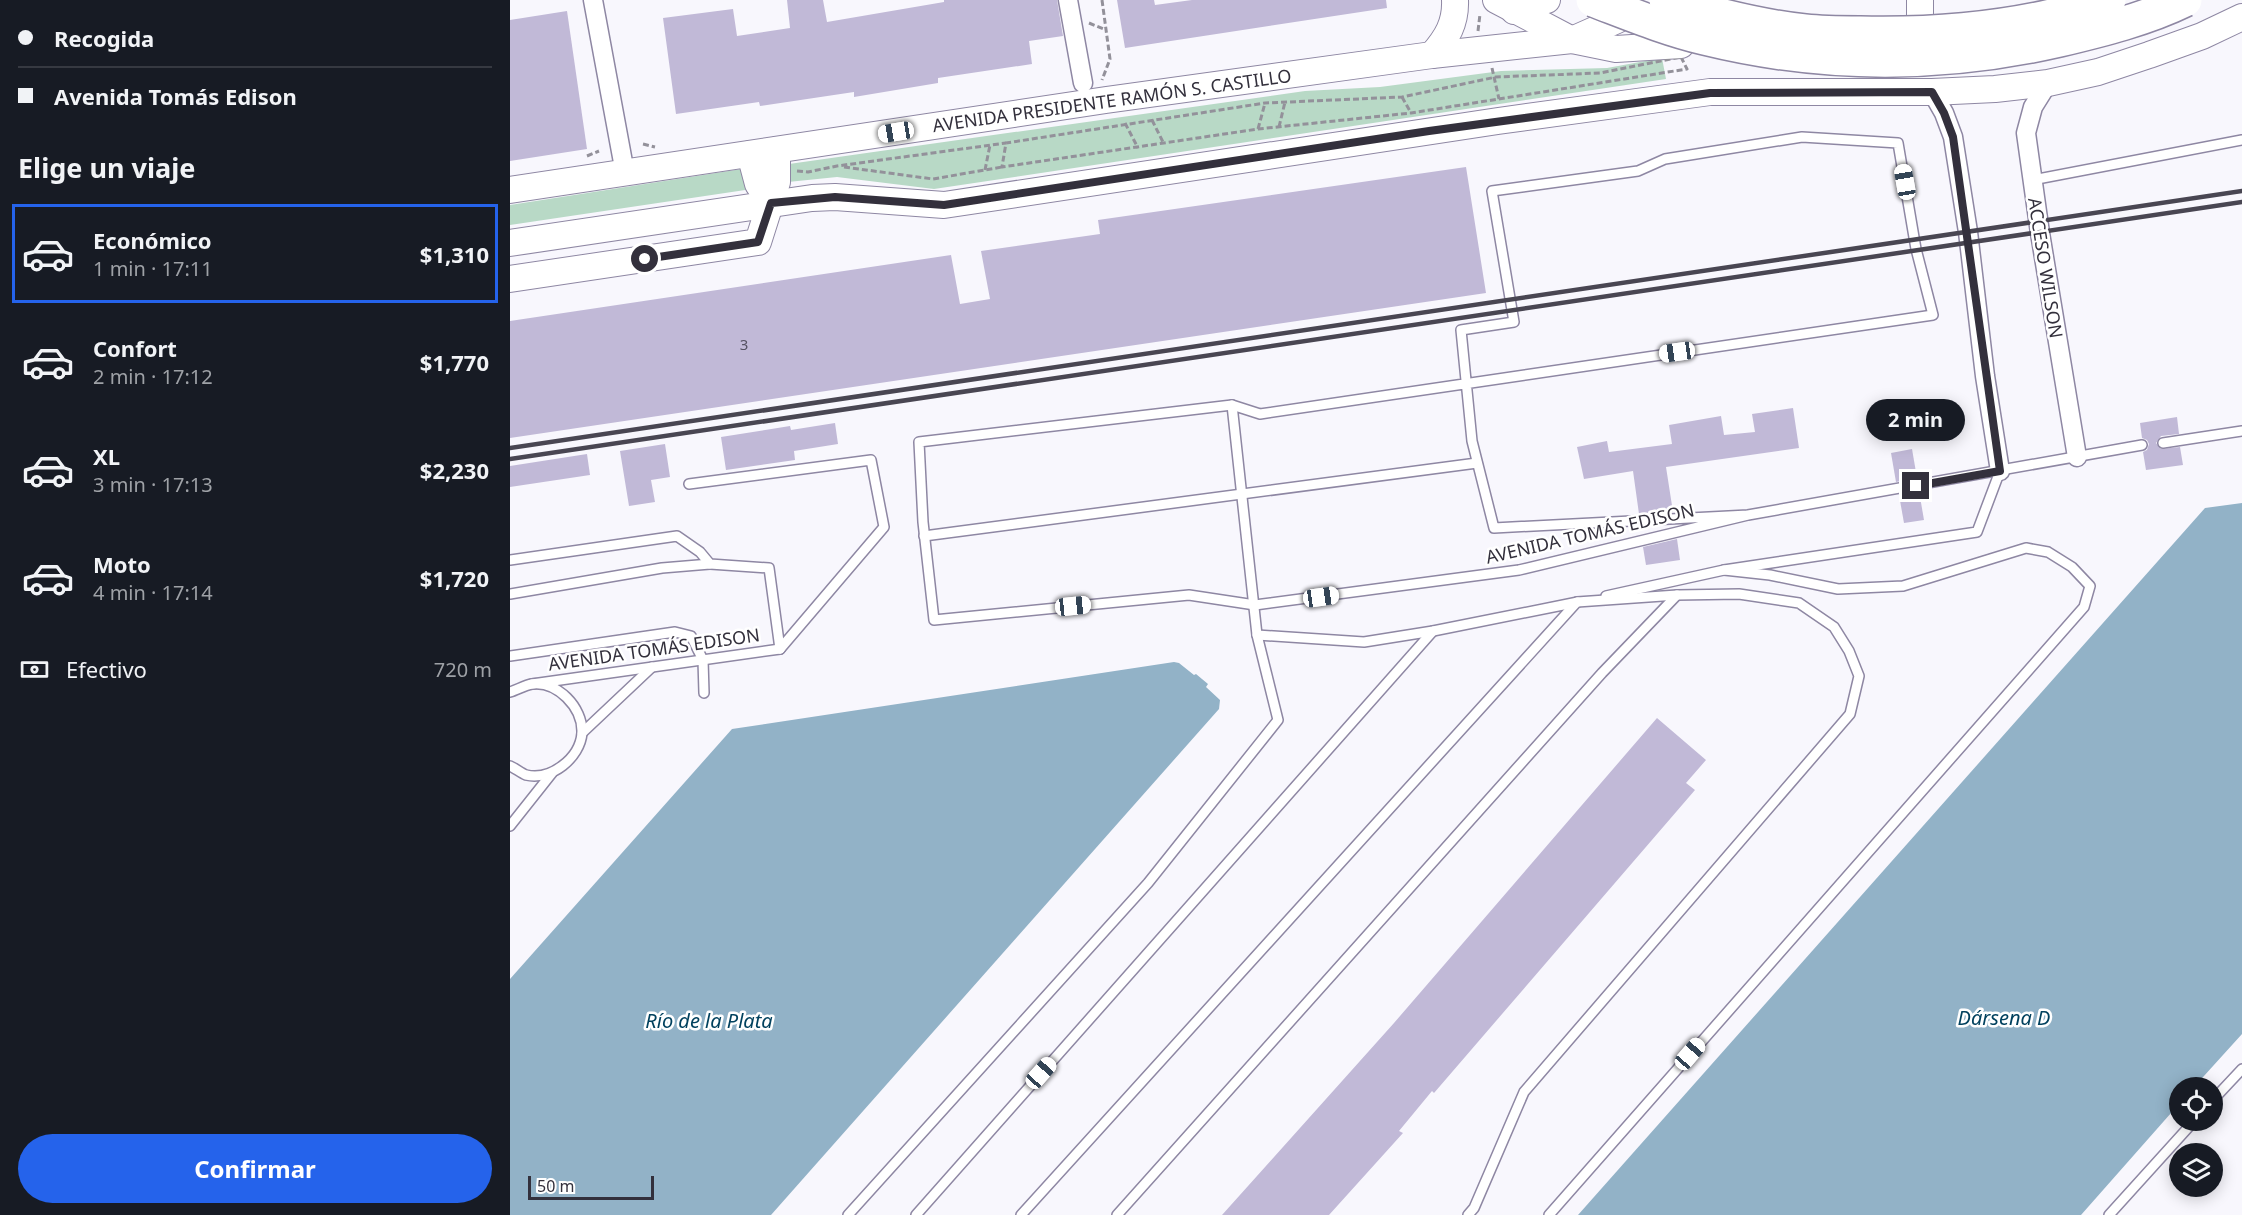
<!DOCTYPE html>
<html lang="es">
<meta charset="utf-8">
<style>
:root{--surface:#171b24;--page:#242831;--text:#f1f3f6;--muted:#9ea1a6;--line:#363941;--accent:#2563eb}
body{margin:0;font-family:"Noto Sans",sans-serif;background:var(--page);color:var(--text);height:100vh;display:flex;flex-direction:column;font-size:22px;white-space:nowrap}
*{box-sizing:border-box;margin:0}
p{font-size:20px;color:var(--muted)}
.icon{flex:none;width:33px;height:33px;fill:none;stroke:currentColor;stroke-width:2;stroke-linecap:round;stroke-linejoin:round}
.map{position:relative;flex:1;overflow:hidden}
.side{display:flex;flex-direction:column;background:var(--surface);width:510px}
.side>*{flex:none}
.hud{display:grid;align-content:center;height:132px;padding:0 18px;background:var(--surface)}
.buttons{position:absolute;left:1659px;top:1077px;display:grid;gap:12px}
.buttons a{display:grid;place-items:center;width:54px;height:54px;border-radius:50%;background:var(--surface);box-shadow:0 3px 15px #0003;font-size:30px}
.scale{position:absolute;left:18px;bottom:15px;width:126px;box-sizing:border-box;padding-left:6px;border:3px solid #33303c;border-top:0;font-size:16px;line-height:21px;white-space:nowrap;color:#33303c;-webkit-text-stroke:4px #fff;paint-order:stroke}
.end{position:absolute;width:27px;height:27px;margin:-14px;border:8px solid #33303c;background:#fff;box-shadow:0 0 0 3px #fff}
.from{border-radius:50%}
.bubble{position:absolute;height:42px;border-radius:21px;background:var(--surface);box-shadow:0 3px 15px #0003;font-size:20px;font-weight:700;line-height:42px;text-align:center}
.car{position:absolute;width:18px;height:36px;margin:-18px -9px;border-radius:8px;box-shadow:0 0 4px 2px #0007;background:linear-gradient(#fff 24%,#345 0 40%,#fff 0 76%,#345 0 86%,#fff 0)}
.hud b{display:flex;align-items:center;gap:21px;height:57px;font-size:22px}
.hud b+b{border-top:2px solid var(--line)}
.hud i{width:15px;height:15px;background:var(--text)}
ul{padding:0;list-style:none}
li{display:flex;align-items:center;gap:18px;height:99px;margin:0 12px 9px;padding:0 6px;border:3px solid transparent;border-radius:0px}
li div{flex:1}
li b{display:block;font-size:22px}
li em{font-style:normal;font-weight:700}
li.selected{border-color:var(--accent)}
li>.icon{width:54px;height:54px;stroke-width:1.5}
h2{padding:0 18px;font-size:27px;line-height:72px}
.pay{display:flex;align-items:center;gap:15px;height:66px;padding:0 18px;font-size:22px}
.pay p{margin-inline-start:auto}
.primary-button{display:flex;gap:12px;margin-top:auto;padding:12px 18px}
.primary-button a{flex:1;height:69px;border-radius:36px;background:var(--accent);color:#fff;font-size:24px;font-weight:700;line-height:69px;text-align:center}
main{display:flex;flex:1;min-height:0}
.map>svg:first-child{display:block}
</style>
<main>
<section class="side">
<div class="hud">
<b><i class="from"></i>Recogida</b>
<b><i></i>Avenida Tomás Edison</b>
</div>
<h2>Elige un viaje</h2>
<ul>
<li class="selected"><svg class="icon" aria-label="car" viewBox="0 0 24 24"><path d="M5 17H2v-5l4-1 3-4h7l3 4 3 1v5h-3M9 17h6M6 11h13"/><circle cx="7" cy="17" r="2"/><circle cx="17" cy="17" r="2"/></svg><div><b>Económico</b><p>1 min · 17:11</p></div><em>$1,310</em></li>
<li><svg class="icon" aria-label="car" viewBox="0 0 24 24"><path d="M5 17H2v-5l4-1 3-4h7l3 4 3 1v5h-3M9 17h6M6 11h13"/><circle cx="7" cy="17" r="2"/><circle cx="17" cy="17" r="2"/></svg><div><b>Confort</b><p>2 min · 17:12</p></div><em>$1,770</em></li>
<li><svg class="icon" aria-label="car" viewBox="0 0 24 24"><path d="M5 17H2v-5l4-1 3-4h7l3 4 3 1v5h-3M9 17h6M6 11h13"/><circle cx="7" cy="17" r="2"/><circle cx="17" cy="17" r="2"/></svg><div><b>XL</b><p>3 min · 17:13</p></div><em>$2,230</em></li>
<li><svg class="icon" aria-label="car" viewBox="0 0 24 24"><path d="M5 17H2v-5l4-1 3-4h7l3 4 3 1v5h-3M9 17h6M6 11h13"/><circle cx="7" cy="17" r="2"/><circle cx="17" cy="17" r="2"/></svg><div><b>Moto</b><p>4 min · 17:14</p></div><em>$1,720</em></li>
</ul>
<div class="pay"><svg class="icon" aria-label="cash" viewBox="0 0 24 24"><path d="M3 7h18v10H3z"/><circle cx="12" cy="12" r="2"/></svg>Efectivo<p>720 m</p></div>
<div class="primary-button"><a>Confirmar</a></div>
</section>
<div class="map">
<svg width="1732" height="1215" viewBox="0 0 1732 1215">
<rect width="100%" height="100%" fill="#f8f7fd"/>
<g fill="#b8d9c6">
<polygon points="1152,58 1156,79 424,189 327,177 278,182 279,164 795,91 870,87 991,71 1097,68"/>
<polygon points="238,168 242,189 0,225 0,205"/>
</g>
<g fill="#92b2c7">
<polygon points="1732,503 1732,1034 1684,1087 1670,1088 1669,1104 1571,1215 1068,1215 1695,508"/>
<polygon points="664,662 669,663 684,675 686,674 698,684 696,687 710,700 709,709 261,1215 0,1215 0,979 222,729"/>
</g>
<g fill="#c1b9d7">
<polygon points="277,0 313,0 317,22 434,2 434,0 547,0 553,36 519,41 522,64 428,78 428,83 344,97 344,92 250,106 249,102 166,114 153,18 223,9 227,36 280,28"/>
<polygon points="607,0 644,0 645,5 682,0 876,0 877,8 615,48"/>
<polygon points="57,11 77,149 0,161 0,20"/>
<polygon points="956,167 976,293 0,438 0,321 441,255 450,304 480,299 471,251 590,234 588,220"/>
<polygon points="1283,408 1289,448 1156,467 1163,512 1129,514 1123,471 1074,479 1067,447 1097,441 1099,452 1162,444 1159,425 1211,416 1214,435 1245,432 1242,414"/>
<polygon points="1667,417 1669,434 1651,436 1646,443 1651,449 1670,447 1673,465 1636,470 1633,452 1637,450 1639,444 1637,440 1632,438 1630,423"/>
<polygon points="325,423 328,444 284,451 285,460 216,470 211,437 280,426 281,430"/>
<polygon points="155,444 160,477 141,480 145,502 119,506 110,451"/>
<polygon points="1402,449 1407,478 1386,482 1381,453"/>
<polygon points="77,454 80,475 0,487 0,466"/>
<polygon points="1409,491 1414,520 1394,523 1389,495"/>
<polygon points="1167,539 1170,560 1136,565 1133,547"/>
<polygon points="1147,718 1196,760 1176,783 1185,790 924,1093 922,1091 889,1131 893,1133 819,1215 712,1215 884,1023"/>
</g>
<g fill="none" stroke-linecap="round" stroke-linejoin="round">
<g stroke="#8e87a3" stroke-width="12">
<g id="lane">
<polyline points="1522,180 1732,140"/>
<polyline points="1653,443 1732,431"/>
<polyline points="179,484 361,460 374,527 270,649"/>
<polyline points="1238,515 984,528 962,441 951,330 1004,322 982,191 1128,171 1155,159 1292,137 1388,143 1406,249 1423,315 750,414 722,405 409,442 413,522 424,620 679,595 745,605 1009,570 1238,515 1632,445"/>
<polyline points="414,536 967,463"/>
<polyline points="0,560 167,536 190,552 200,564 259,568 270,649"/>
<polyline points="0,594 152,568 200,564"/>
<polyline points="1096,596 1214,570 1467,532 1490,471"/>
<polyline points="747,635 854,642 923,631 1068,602"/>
<polyline points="0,656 165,632 181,636 193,660 194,693"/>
<polyline points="22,684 270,649"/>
<path d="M0 692C7 690 15 685 22 684 47 681 73 707 72 733 70 758 41 781 16 775 11 773 5 768 0 766"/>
<polyline points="72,733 142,667"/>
<polyline points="0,826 42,773"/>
<polyline points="1702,1101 1732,1069"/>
<polyline points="338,1215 638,883 768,720 747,635 722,405"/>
<polyline points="406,1215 923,631"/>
<polyline points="511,1215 1067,602 1167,595 1229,594 1289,603 1324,627 1339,651 1349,676 1340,714 1014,1092 964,1208 958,1215"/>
<polyline points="607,1215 1092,673 1167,595"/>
<polyline points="1039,1215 1574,607 1580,586 1562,567 1538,552 1516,548 1393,586 1328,589 1260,575 1214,570"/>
<polyline points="1599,1215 1685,1120"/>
</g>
</g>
<g stroke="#8e87a3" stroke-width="21">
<g id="street">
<polyline points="83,0 115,173"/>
<polyline points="558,0 573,83"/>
<polyline points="1538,83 1523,107 1516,133 1530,233 1567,457"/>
<polyline points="1422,92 1434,113 1443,137 1458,232 1475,376 1490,471"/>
</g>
</g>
<g stroke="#8e87a3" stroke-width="28">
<g id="secondary">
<polyline points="986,0 1062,40 1106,49 1171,45"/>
<polyline points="1004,11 1037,0"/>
<polyline points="1410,21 1410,0"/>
<path d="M922 55C937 38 946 23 945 0"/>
<polyline points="240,154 248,184 261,203"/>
<polyline points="0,190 596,100 922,55 1062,40 1107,20"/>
<polyline points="0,243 302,198 325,197 434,205 988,121 1200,92 1422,92 1485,89 1538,83 1588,72 1639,55 1692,36 1732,17"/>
<polyline points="0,279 248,242 267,182 267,150"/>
</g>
</g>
<g stroke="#93919a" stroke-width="3" stroke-dasharray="6 3" stroke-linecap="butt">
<polyline points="592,0 600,59 592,80"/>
<polyline points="579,23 596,30"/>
<polyline points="968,31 970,14"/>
<polygon points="1171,57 1177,69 901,113 748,129 492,167 496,143 755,103 892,97 986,77 1090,73"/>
<polyline points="982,68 989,99"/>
<polyline points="892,97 901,113"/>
<polyline points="642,120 654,144"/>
<polyline points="615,123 628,148"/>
<polyline points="769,127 775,102"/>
<polyline points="748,129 755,103"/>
<polyline points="133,144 145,147"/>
<polyline points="77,156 89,151"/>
<polyline points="334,167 423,179 492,167"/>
<polyline points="475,170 480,145"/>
<polyline points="287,171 298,172 327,166 496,143"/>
</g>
<use href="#lane" stroke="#fff" stroke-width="9"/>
<use href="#street" stroke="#fff" stroke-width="18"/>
<use href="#secondary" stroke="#fff" stroke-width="26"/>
<g stroke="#494652" stroke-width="4.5">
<polyline points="0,448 1732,191"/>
<polyline points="0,459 1732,202"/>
</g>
<g stroke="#8e87a3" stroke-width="36" stroke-linecap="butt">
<g id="highway-bridge">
<path d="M1083 0C1120 14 1156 29 1194 38 1312 67 1432 67 1550 40 1592 30 1636 19 1675 0"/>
<path d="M1156 0C1202 14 1248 26 1295 31 1313 33 1332 33 1350 33 1435 35 1518 27 1599 0"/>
</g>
</g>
<use href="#highway-bridge" stroke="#fff" stroke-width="33"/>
</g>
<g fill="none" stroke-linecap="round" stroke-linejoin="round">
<polyline stroke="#33303c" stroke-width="8" points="135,259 248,242 261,203 325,197 434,205 919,131 1200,93 1422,92 1434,113 1443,137 1490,471 1406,486"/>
</g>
<g text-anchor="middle" stroke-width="5" stroke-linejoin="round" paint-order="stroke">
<g font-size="15" fill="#565263">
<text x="234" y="350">3</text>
</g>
<g font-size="18" fill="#33303c" stroke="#fff">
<text transform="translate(602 101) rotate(-8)" y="6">AVENIDA PRESIDENTE RAMÓN S. CASTILLO</text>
<text transform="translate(1535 268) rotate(81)" y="6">ACCESO WILSON</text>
<text transform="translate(1080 534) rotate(-13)" y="6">AVENIDA TOMÁS EDISON</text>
<text transform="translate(144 650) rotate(-8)" y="6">AVENIDA TOMÁS EDISON</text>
</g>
<g font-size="20" font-style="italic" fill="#01415e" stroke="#fff">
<text x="1494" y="1025">Dársena D</text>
<text x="199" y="1028">Río de la Plata</text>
</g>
</g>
</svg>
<div class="buttons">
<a><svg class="icon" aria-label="locate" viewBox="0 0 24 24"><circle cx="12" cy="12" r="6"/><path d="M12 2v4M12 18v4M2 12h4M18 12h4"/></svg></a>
<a><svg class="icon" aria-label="layers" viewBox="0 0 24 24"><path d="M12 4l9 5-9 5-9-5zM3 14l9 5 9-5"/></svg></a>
</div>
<div class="scale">50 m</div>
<i class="end from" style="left:135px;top:259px"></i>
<i class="end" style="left:1406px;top:486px"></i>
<div class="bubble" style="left:1356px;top:399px;width:99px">2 min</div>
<i class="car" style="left:386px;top:132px;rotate:261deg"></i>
<i class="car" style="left:1395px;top:182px;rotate:350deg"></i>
<i class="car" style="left:1167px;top:352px;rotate:262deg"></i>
<i class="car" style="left:811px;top:597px;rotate:82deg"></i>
<i class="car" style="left:563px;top:606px;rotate:84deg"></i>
<i class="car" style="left:1180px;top:1054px;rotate:41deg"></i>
<i class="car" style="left:531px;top:1073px;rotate:42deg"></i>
</div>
</main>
